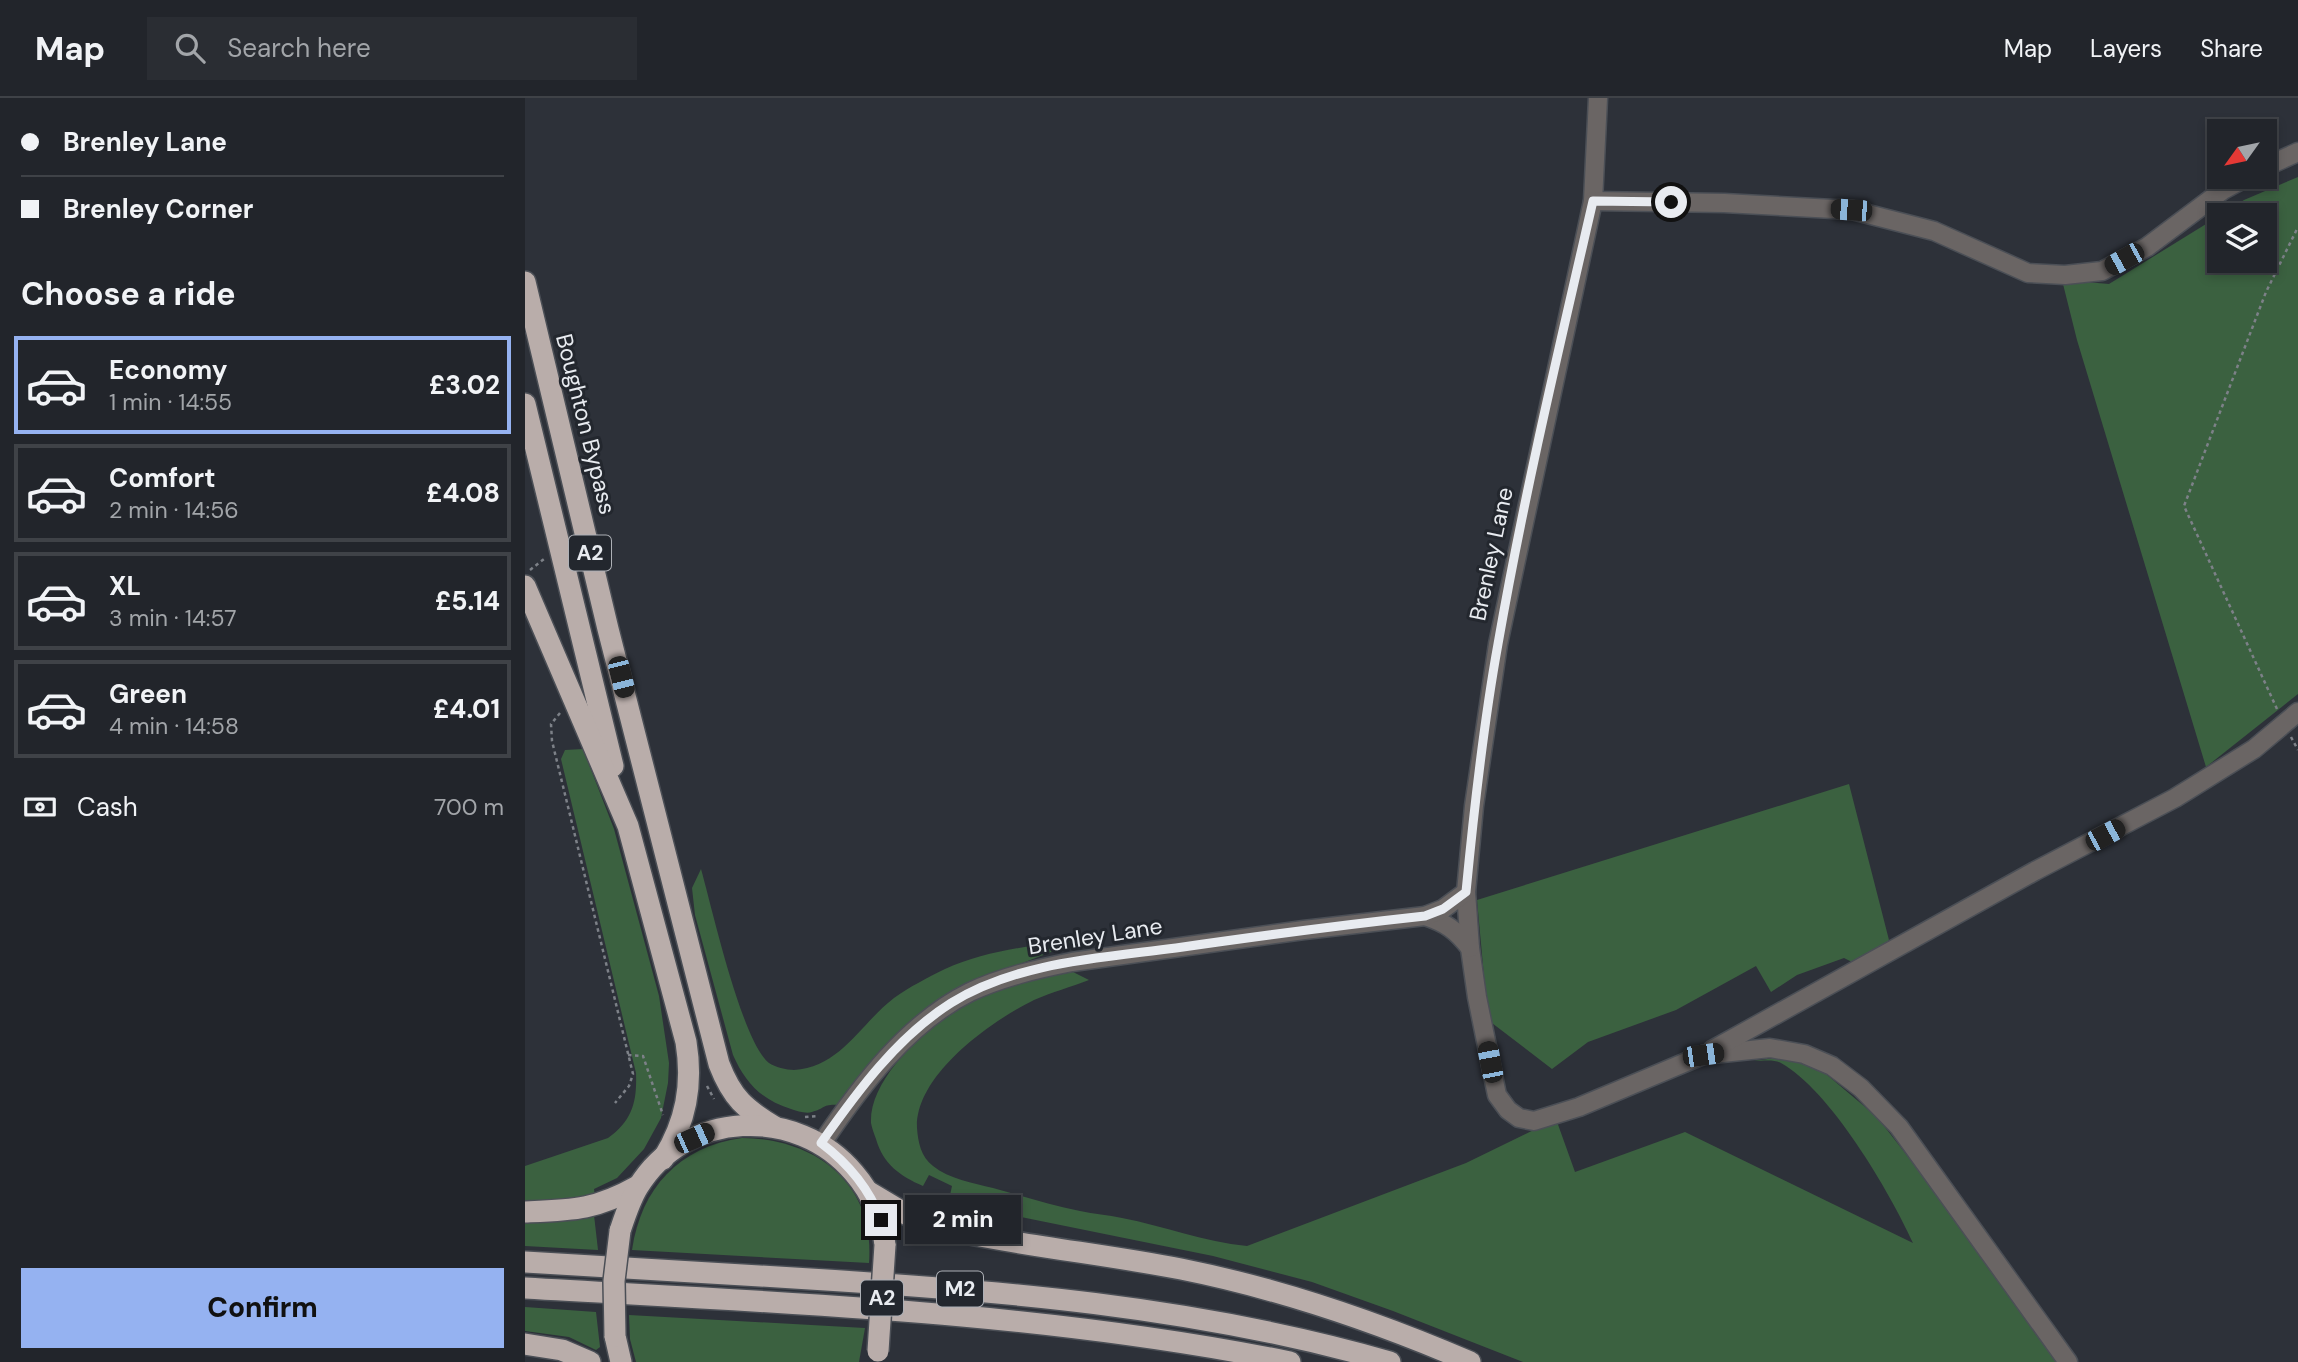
<!DOCTYPE html>
<meta charset="utf-8">
<style>
:root{--surface:#22252b;--page:#2a2d33;--text:#f1f3f6;--muted:#a2a5a9;--line:#3f4247;--accent:#95b2f1}
body{margin:0;font-family:"DM Sans",sans-serif;background:var(--page);color:var(--text);height:100vh;display:flex;flex-direction:column;font-size:26px;white-space:nowrap}
*{box-sizing:border-box;margin:0}
p{font-size:23px;color:var(--muted)}
.icon{flex:none;width:38px;height:38px;fill:none;stroke:currentColor;stroke-width:2;stroke-linecap:round;stroke-linejoin:round}
.map{position:relative;flex:1;overflow:hidden}
.side{display:flex;flex-direction:column;background:var(--surface);width:525px}
.side>*{flex:none}
.guide{display:grid;align-content:center;height:154px;padding:0 21px;background:var(--surface)}
.needle{width:46px;rotate:237deg}
.fabs{position:absolute;left:1682px;top:21px;display:grid;gap:14px}
.fabs a{display:grid;place-items:center;width:70px;height:70px;border-radius:0px;background:var(--surface);box-shadow:0 4px 10px #0003,0 0 0 2px var(--line);font-size:35px}
.end{position:absolute;width:32px;height:32px;margin:-16px;border:9px solid #e8ebf0;background:#111;box-shadow:0 0 0 4px #111}
.from{border-radius:50%}
.bubble{position:absolute;height:49px;border-radius:0px;background:var(--surface);box-shadow:0 4px 10px #0003,0 0 0 2px var(--line);font-size:23px;font-weight:800;line-height:49px;text-align:center}
.car{position:absolute;width:21px;height:42px;margin:-21px -10px;border-radius:9px;box-shadow:0 0 5px 2px #0007;background:linear-gradient(#222 24%,#8ab4d8 0 40%,#222 0 76%,#8ab4d8 0 86%,#222 0)}
.guide b{display:flex;align-items:center;gap:24px;height:66px;font-size:26px}
.guide b+b{border-top:2px solid var(--line)}
.guide i{width:18px;height:18px;background:var(--text)}
ul{padding:0;list-style:none}
li{display:flex;align-items:center;gap:21px;height:98px;margin:0 14px 10px;padding:0 7px;border:4px solid var(--line);border-radius:0px}
li div{flex:1}
li b{display:block;font-size:26px}
li em{font-style:normal;font-weight:800}
li.on{border-color:var(--accent)}
li>.icon{width:63px;height:63px;stroke-width:1.5}
h2{padding:0 21px;font-size:32px;line-height:84px}
.pay{display:flex;align-items:center;gap:18px;height:77px;padding:0 21px;font-size:26px}
.pay p{margin-inline-start:auto}
.action{display:flex;gap:14px;margin-top:auto;padding:14px 21px}
.action a{flex:1;height:80px;border-radius:0px;background:var(--accent);color:#111;font-size:28px;font-weight:800;line-height:80px;text-align:center}
header{display:flex;align-items:center;gap:42px;box-sizing:border-box;height:98px;padding:0 35px;background:var(--surface);border-bottom:2px solid var(--line)}
header strong{font-size:33px}
nav{display:flex;gap:38px;margin-inline-start:auto;font-size:24px}
.search{width:490px;height:63px;background:var(--page);display:flex;align-items:center;gap:18px;box-sizing:border-box;padding:0 24px;border-radius:0px;color:var(--muted);font-size:26px}
main{display:flex;flex:1;min-height:0}
.map>svg:first-child{display:block}
</style>
<header>
<strong>Map</strong>
<div class="search"><svg class="icon" aria-label="search" viewBox="0 0 24 24"><circle cx="10" cy="10" r="6"/><path d="M15 15l6 6"/></svg>Search here</div>
<nav><a>Map</a><a>Layers</a><a>Share</a></nav>
</header>
<main>
<section class="side">
<div class="guide">
<b><i class="from"></i>Brenley Lane</b>
<b><i></i>Brenley Corner</b>
</div>
<h2>Choose a ride</h2>
<ul>
<li class="on"><svg class="icon" aria-label="car" viewBox="0 0 24 24"><path d="M5 17H2v-5l4-1 3-4h7l3 4 3 1v5h-3M9 17h6M6 11h13"/><circle cx="7" cy="17" r="2"/><circle cx="17" cy="17" r="2"/></svg><div><b>Economy</b><p>1 min · 14:55</p></div><em>£3.02</em></li>
<li><svg class="icon" aria-label="car" viewBox="0 0 24 24"><path d="M5 17H2v-5l4-1 3-4h7l3 4 3 1v5h-3M9 17h6M6 11h13"/><circle cx="7" cy="17" r="2"/><circle cx="17" cy="17" r="2"/></svg><div><b>Comfort</b><p>2 min · 14:56</p></div><em>£4.08</em></li>
<li><svg class="icon" aria-label="car" viewBox="0 0 24 24"><path d="M5 17H2v-5l4-1 3-4h7l3 4 3 1v5h-3M9 17h6M6 11h13"/><circle cx="7" cy="17" r="2"/><circle cx="17" cy="17" r="2"/></svg><div><b>XL</b><p>3 min · 14:57</p></div><em>£5.14</em></li>
<li><svg class="icon" aria-label="car" viewBox="0 0 24 24"><path d="M5 17H2v-5l4-1 3-4h7l3 4 3 1v5h-3M9 17h6M6 11h13"/><circle cx="7" cy="17" r="2"/><circle cx="17" cy="17" r="2"/></svg><div><b>Green</b><p>4 min · 14:58</p></div><em>£4.01</em></li>
</ul>
<div class="pay"><svg class="icon" aria-label="cash" viewBox="0 0 24 24"><path d="M3 7h18v10H3z"/><circle cx="12" cy="12" r="2"/></svg>Cash<p>700 m</p></div>
<div class="action"><a>Confirm</a></div>
</section>
<div class="map">
<svg width="1773" height="1264" viewBox="0 0 1773 1264">
<rect width="100%" height="100%" fill="#2d3139"/>
<g fill="#3b6140">
<polygon points="1773,79 1773,596 1681,669 1552,242 1537,182 1584,186 1694,118 1694,163 1740,163 1740,117 1695,117 1719,102"/>
<path d="M58 651 89 731 134 898 144 965 143 985 136 1020 119 1051 92 1080 69 1091 70 1099 0 1106V1068L83 1040C108 1022 112 1003 111 975L36 661 40 652Z"/>
<polygon points="1324,686 1364,842 1335,868 1319,860 1272,877 1246,894 1231,868 1151,912 1063,944 1027,971 963,922 952,802"/>
<path d="M176 771C187 810 217 944 244 965 250 969 261 972 269 972 316 969 335 926 369 900 384 889 404 879 420 871 461 852 510 848 554 840L526 854 441 887 359 951 313 1007C297 1006 300 1011 287 1014 281 1016 272 1013 266 1011 236 1002 220 984 208 957L170 817 167 790Z"/>
<path d="M548 874 564 882C546 889 527 894 509 902 466 923 390 977 392 1030 393 1044 396 1059 408 1068 424 1081 448 1085 468 1090 497 1098 526 1107 555 1113 569 1116 583 1117 597 1120 639 1128 679 1144 722 1148L941 1065 1031 1021 1050 1074 1160 1034 1388 1145C1365 1094 1305 992 1256 965 1249 961 1237 963 1229 963L1264 958 1288 965 1352 1019 1416 1101 1533 1264H998L868 1213 787 1184 688 1158 491 1118 459 1116 424 1102 427 1088 404 1077 398 1088C375 1078 358 1066 351 1041 349 1036 347 1030 346 1025 344 975 414 919 454 899 484 885 516 880 548 874Z"/>
<path d="M217 1040C292 1041 350 1086 344 1165L107 1152C116 1090 154 1049 217 1040Z"/>
<polygon points="69,1117 73,1152 0,1148 0,1122"/>
<polygon points="0,1209 71,1214 75,1249 71,1252 44,1239 0,1233"/>
<polygon points="104,1217 340,1230 334,1264 111,1264 105,1241"/>
</g>
<g fill="none" stroke-linecap="round" stroke-linejoin="round">
<g stroke="#4b4f56" stroke-width="21">
<g id="minor">
<polyline points="1073,0 1068,103 973,546 949,708 941,794 945,850 952,899 972,997 983,1012 994,1020 1009,1023 1054,1009 1178,957 1245,950 1279,956 1307,968 1336,990 1374,1029 1543,1264"/>
<polyline points="1740,69 1773,54"/>
<polyline points="1068,103 1199,105 1327,112 1409,133 1503,175 1540,177 1577,173 1622,149 1698,92 1722,79"/>
<path d="M900 818C921 825 931 832 945 850"/>
<polyline points="1187,952 1510,773 1650,700 1729,651 1773,614"/>
<path d="M297 1045C335 989 382 925 445 894 477 879 512 871 547 864L779 832 900 818 918 811 941 794"/>
</g>
</g>
<g stroke="#4b4f56" stroke-width="24">
<g id="highway">
<path d="M0 184 83 531 194 966C207 1000 220 1011 250 1029"/>
<polyline points="0,306 88,668"/>
<path d="M0 488 103 728 161 944C168 987 161 1024 138 1061"/>
<path d="M344 1094 386 1119 404 1127C487 1147 573 1155 656 1171 756 1191 852 1224 945 1264"/>
<path d="M0 1114C49 1112 70 1112 113 1088"/>
<path d="M95 1133C100 1118 105 1102 113 1089 160 1012 272 1007 329 1075 347 1096 357 1119 360 1147"/>
<path d="M0 1164C90 1169 179 1175 269 1180 470 1192 671 1208 865 1264"/>
<path d="M0 1190C257 1205 513 1213 765 1264"/>
<polyline points="90,1238 96,1264"/>
<polyline points="0,1246 37,1252 65,1264"/>
</g>
</g>
<g stroke="#7d8188" stroke-width="2.5" stroke-dasharray="3.5 3.5" stroke-linecap="butt">
<polyline points="5,472 19,461"/>
<polyline points="1752,611 1659,408 1741,194 1773,129"/>
<polyline points="35,615 26,626 27,643 108,976 104,988 90,1005"/>
<polyline points="1766,639 1773,652"/>
<polyline points="103,957 118,958 138,1017"/>
<polyline points="182,988 189,1001"/>
<polyline points="280,1019 294,1018"/>
</g>
<use href="#minor" stroke="#6a6564" stroke-width="18"/>
<use href="#highway" stroke="#b9adaa" stroke-width="21"/>
<g stroke="#4b4f56" stroke-width="24" stroke-linecap="butt">
<g id="highway-bridge">
<polyline points="90,1238 89,1183 95,1133"/>
<polyline points="353,1253 360,1147"/>
</g>
</g>
<use href="#highway-bridge" stroke="#b9adaa" stroke-width="21"/>
</g>
<g fill="none" stroke-linecap="round" stroke-linejoin="round">
<path stroke="#e8ebf0" stroke-width="9" d="M356 1122C344 1090 324 1066 296 1045 332 994 372 939 426 905 492 864 576 860 651 850 734 838 817 827 900 818L918 811 941 794C949 711 958 628 973 546 999 397 1034 250 1068 103L1146 104"/>
</g>
<g text-anchor="middle" stroke-width="6" stroke-linejoin="round" paint-order="stroke">
<g fill="#23272e" stroke="#adb0b6" stroke-width="2">
<rect x="44" y="437.5" width="42" height="35" rx="5"/>
<rect x="412" y="1173.5" width="46" height="35" rx="5"/>
<rect x="336" y="1182.5" width="42" height="35" rx="5"/>
</g>
<g font-size="21" font-weight="bold" fill="#e8ebf0">
<text x="65" y="462">A2</text>
<text x="435" y="1198">M2</text>
<text x="357" y="1207">A2</text>
</g>
<g font-size="23" fill="#e8ebf0" stroke="#23272e">
<text transform="translate(61 326) rotate(76)" y="8">Boughton Bypass</text>
<text transform="translate(966 456) rotate(-78)" y="8">Brenley Lane</text>
<text transform="translate(570 838) rotate(-9)" y="8">Brenley Lane</text>
</g>
</g>
</svg>
<div class="fabs">
<a><svg class="needle" viewBox="-14 -14 28 28"><path d="M0-13l5 13h-10z" fill="#e53935"/><path d="M0 13l5-13h-10z" fill="#a2a5a9"/></svg></a>
<a><svg class="icon" aria-label="layers" viewBox="0 0 24 24"><path d="M12 4l9 5-9 5-9-5zM3 14l9 5 9-5"/></svg></a>
</div>
<i class="end from" style="left:1146px;top:104px"></i>
<i class="end" style="left:356px;top:1122px"></i>
<div class="bubble" style="left:380px;top:1097px;width:116px">2 min</div>
<i class="car" style="left:1326px;top:112px;rotate:274deg"></i>
<i class="car" style="left:1599px;top:161px;rotate:241deg"></i>
<i class="car" style="left:96px;top:579px;rotate:166deg"></i>
<i class="car" style="left:1580px;top:737px;rotate:62deg"></i>
<i class="car" style="left:1178px;top:957px;rotate:82deg"></i>
<i class="car" style="left:965px;top:964px;rotate:349deg"></i>
<i class="car" style="left:169px;top:1040px;rotate:66deg"></i>
</div>
</main>
